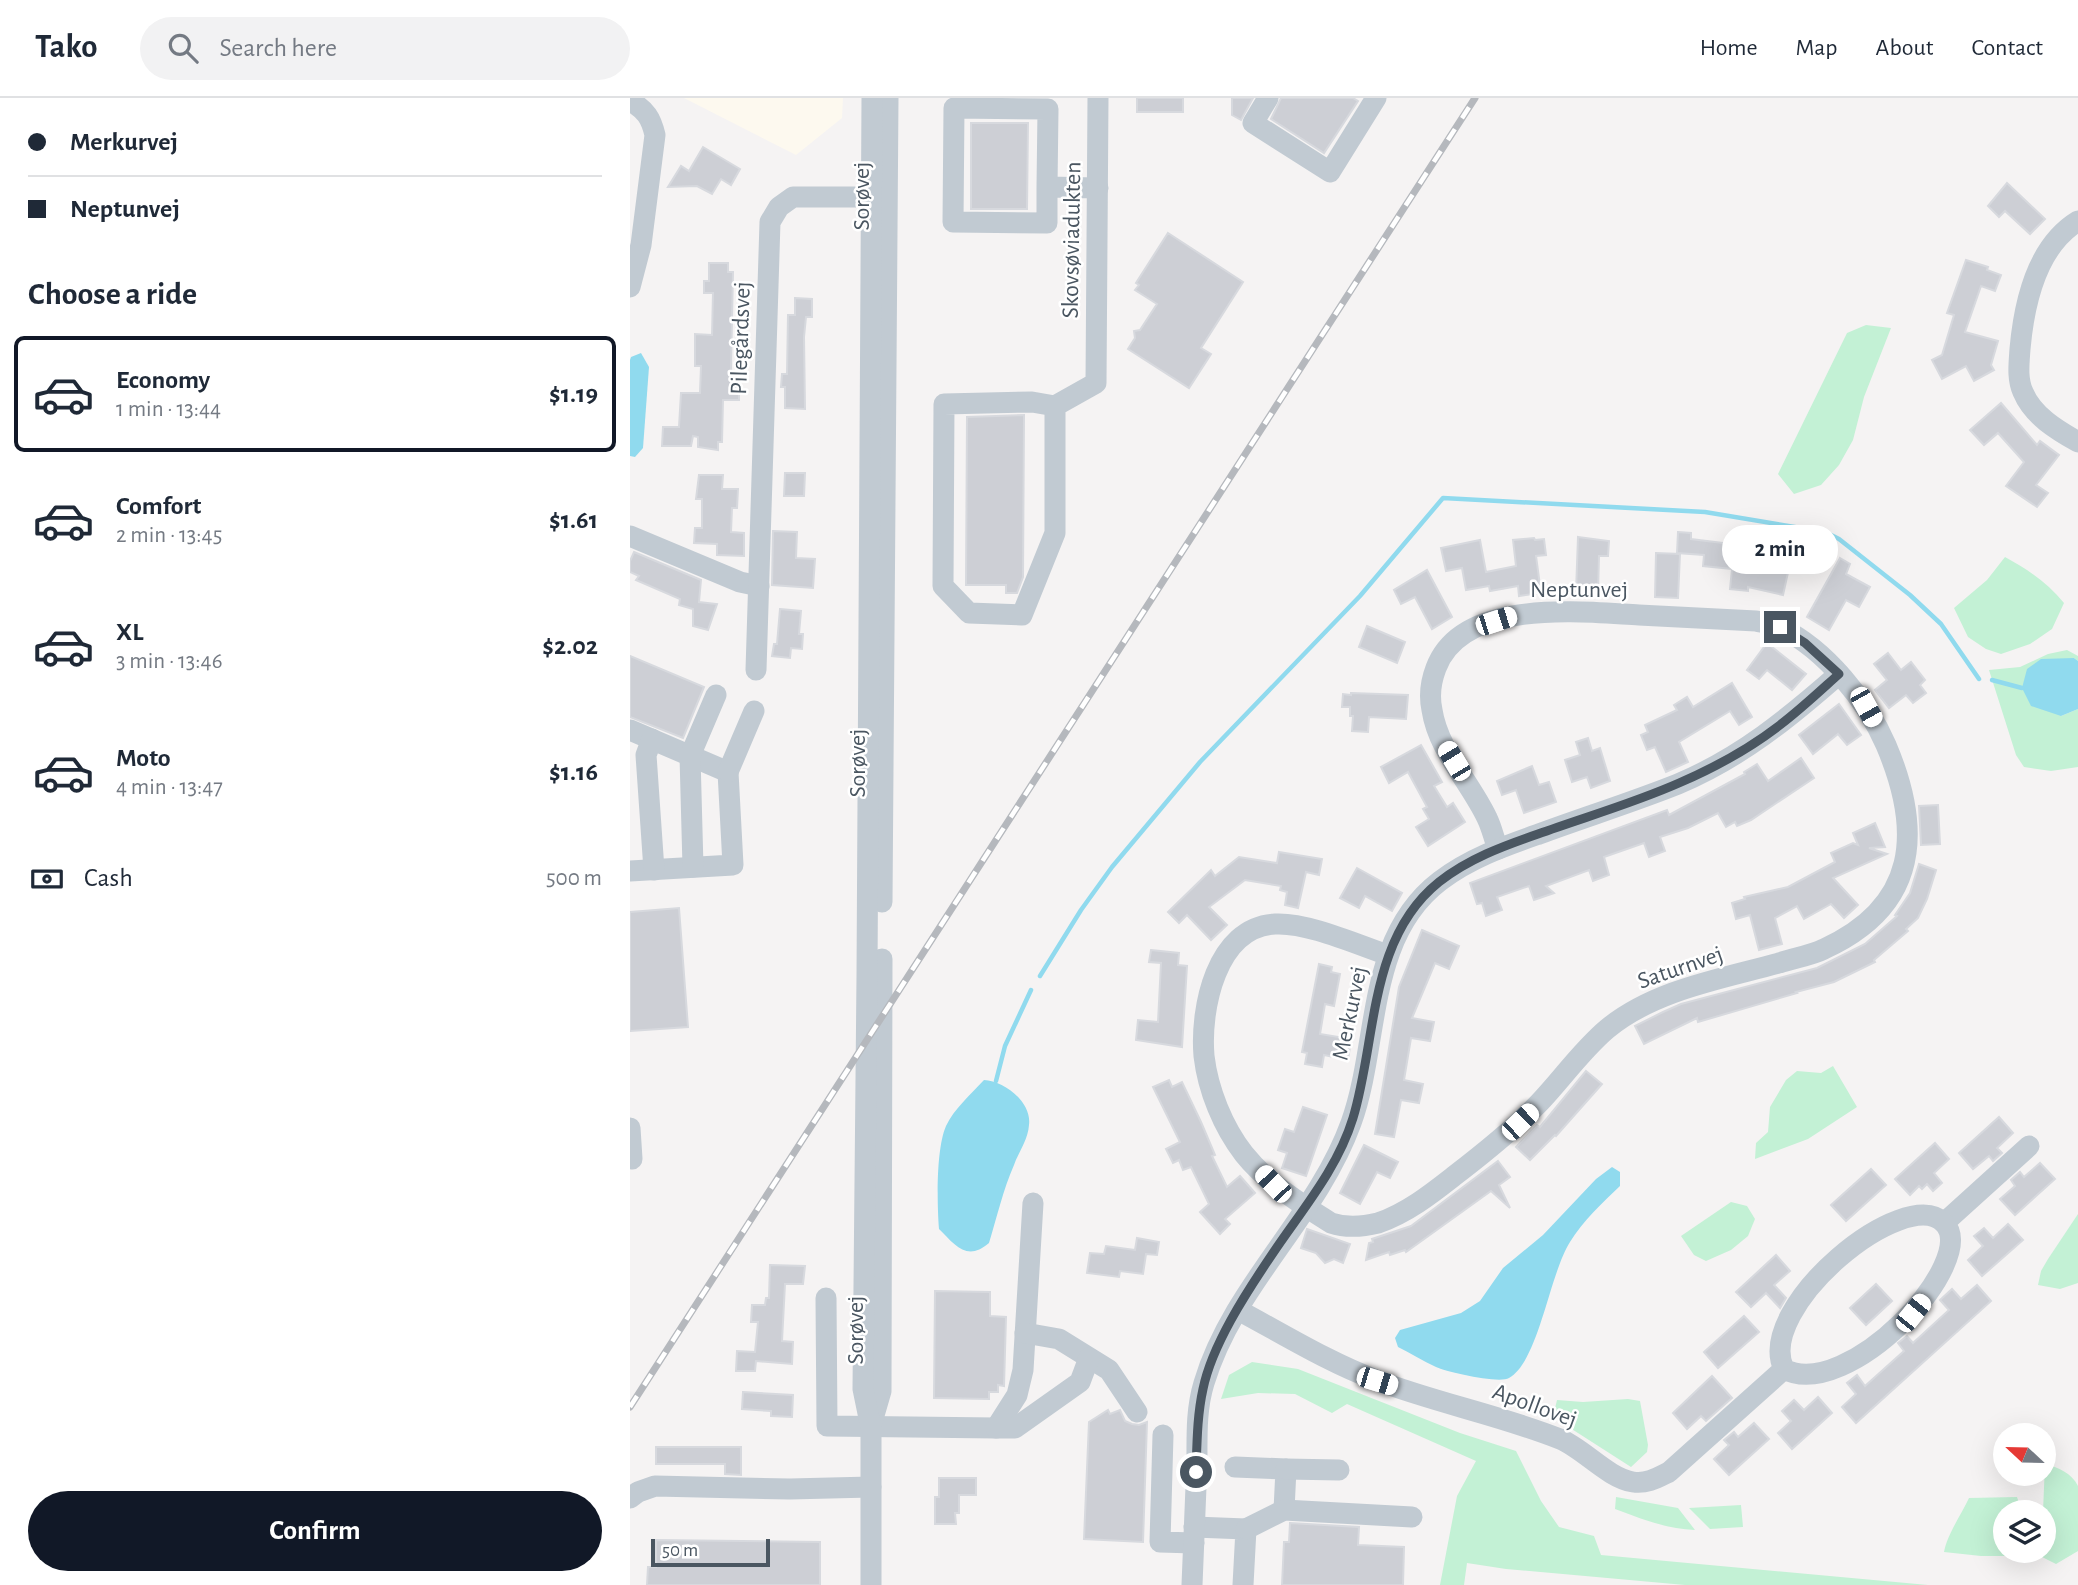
<!DOCTYPE html>
<meta charset="utf-8">
<style>
:root{--surface:#fff;--page:#f2f2f3;--text:#1f2937;--muted:#747a83;--line:#e0e1e3;--accent:#111827}
body{margin:0;font-family:"Alegreya Sans",sans-serif;background:var(--page);color:var(--text);height:100vh;display:flex;flex-direction:column;font-size:26px;white-space:nowrap}
*{box-sizing:border-box;margin:0}
p{font-size:23px;color:var(--muted)}
.icon{flex:none;width:38px;height:38px;fill:none;stroke:currentColor;stroke-width:2;stroke-linecap:round;stroke-linejoin:round}
.map{position:relative;flex:1;overflow:hidden}
.drawer{display:flex;flex-direction:column;background:var(--surface);width:630px}
.drawer>*{flex:none}
.hud{display:grid;align-content:center;height:154px;padding:0 28px;background:var(--surface)}
.needle{width:46px;rotate:292deg}
.controls{position:absolute;left:1363px;top:1325px;display:grid;gap:14px}
.controls a{display:grid;place-items:center;width:63px;height:63px;border-radius:50%;background:var(--surface);box-shadow:0 7px 28px #0002;font-size:35px}
.scale{position:absolute;left:21px;bottom:18px;width:119px;box-sizing:border-box;padding-left:7px;border:4px solid #4a5661;border-top:0;font-size:19px;line-height:24px;white-space:nowrap;color:#4a5661;-webkit-text-stroke:5px #fff;paint-order:stroke}
.end{position:absolute;width:32px;height:32px;margin:-16px;border:9px solid #4a5661;background:#fff;box-shadow:0 0 0 4px #fff}
.from{border-radius:50%}
.bubble{position:absolute;height:49px;border-radius:24px;background:var(--surface);box-shadow:0 7px 28px #0002;font-size:23px;font-weight:700;line-height:49px;text-align:center}
.car{position:absolute;width:21px;height:42px;margin:-21px -10px;border-radius:9px;box-shadow:0 0 5px 2px #0007;background:linear-gradient(#fff 24%,#345 0 40%,#fff 0 76%,#345 0 86%,#fff 0)}
.hud b{display:flex;align-items:center;gap:24px;height:66px;font-size:26px}
.hud b+b{border-top:2px solid var(--line)}
.hud i{width:18px;height:18px;background:var(--text)}
ul{padding:0;list-style:none}
li{display:flex;align-items:center;gap:21px;height:116px;margin:0 14px 10px;padding:0 14px;border:4px solid transparent;border-radius:10px}
li div{flex:1}
li b{display:block;font-size:26px}
li em{font-style:normal;font-weight:700}
li.on{border-color:var(--accent)}
li>.icon{width:63px;height:63px;stroke-width:1.5}
h2{padding:0 28px;font-size:32px;line-height:84px}
.pay{display:flex;align-items:center;gap:18px;height:77px;padding:0 28px;font-size:26px}
.pay p{margin-inline-start:auto}
.cta{display:flex;gap:14px;margin-top:auto;padding:14px 28px}
.cta a{flex:1;height:80px;border-radius:42px;background:var(--accent);color:#fff;font-size:28px;font-weight:700;line-height:80px;text-align:center}
header{display:flex;align-items:center;gap:42px;box-sizing:border-box;height:98px;padding:0 35px;background:var(--surface);border-bottom:2px solid var(--line)}
header strong{font-size:33px}
nav{display:flex;gap:38px;margin-inline-start:auto;font-size:24px}
.search{width:490px;height:63px;background:var(--page);display:flex;align-items:center;gap:18px;box-sizing:border-box;padding:0 24px;border-radius:38px;color:var(--muted);font-size:26px}
main{display:flex;flex:1;min-height:0}
.map>svg:first-child{display:block}
</style>
<header>
<strong>Tako</strong>
<div class="search"><svg class="icon" aria-label="search" viewBox="0 0 24 24"><circle cx="10" cy="10" r="6"/><path d="M15 15l6 6"/></svg>Search here</div>
<nav><a>Home</a><a>Map</a><a>About</a><a>Contact</a></nav>
</header>
<main>
<section class="drawer">
<div class="hud">
<b><i class="from"></i>Merkurvej</b>
<b><i></i>Neptunvej</b>
</div>
<h2>Choose a ride</h2>
<ul>
<li class="on"><svg class="icon" aria-label="car" viewBox="0 0 24 24"><path d="M5 17H2v-5l4-1 3-4h7l3 4 3 1v5h-3M9 17h6M6 11h13"/><circle cx="7" cy="17" r="2"/><circle cx="17" cy="17" r="2"/></svg><div><b>Economy</b><p>1 min · 13:44</p></div><em>$1.19</em></li>
<li><svg class="icon" aria-label="car" viewBox="0 0 24 24"><path d="M5 17H2v-5l4-1 3-4h7l3 4 3 1v5h-3M9 17h6M6 11h13"/><circle cx="7" cy="17" r="2"/><circle cx="17" cy="17" r="2"/></svg><div><b>Comfort</b><p>2 min · 13:45</p></div><em>$1.61</em></li>
<li><svg class="icon" aria-label="car" viewBox="0 0 24 24"><path d="M5 17H2v-5l4-1 3-4h7l3 4 3 1v5h-3M9 17h6M6 11h13"/><circle cx="7" cy="17" r="2"/><circle cx="17" cy="17" r="2"/></svg><div><b>XL</b><p>3 min · 13:46</p></div><em>$2.02</em></li>
<li><svg class="icon" aria-label="car" viewBox="0 0 24 24"><path d="M5 17H2v-5l4-1 3-4h7l3 4 3 1v5h-3M9 17h6M6 11h13"/><circle cx="7" cy="17" r="2"/><circle cx="17" cy="17" r="2"/></svg><div><b>Moto</b><p>4 min · 13:47</p></div><em>$1.16</em></li>
</ul>
<div class="pay"><svg class="icon" aria-label="cash" viewBox="0 0 24 24"><path d="M3 7h18v10H3z"/><circle cx="12" cy="12" r="2"/></svg>Cash<p>500 m</p></div>
<div class="cta"><a>Confirm</a></div>
</section>
<div class="map">
<svg width="1448" height="1487" viewBox="0 0 1448 1487">
<rect width="100%" height="100%" fill="#f5f3f3"/>
<polygon fill="#fdf9ef" points="54,0 213,0 212,20 166,57"/>
<g fill="#c3f1d5">
<polygon points="1236,227 1261,230 1234,299 1223,342 1209,367 1191,387 1164,396 1148,376 1217,235"/>
<path d="M1375 459C1397 471 1418 485 1434 505L1422 531 1400 546 1371 556 1356 551 1338 539 1324 510 1357 482Z"/>
<polygon points="1437,552 1448,558 1448,563 1444,560 1431,618 1448,611 1448,669 1421,673 1394,669 1386,657 1359,572 1390,569 1418,556"/>
<polygon points="1203,968 1227,1009 1178,1041 1125,1061 1126,1045 1138,1034 1140,1009 1156,982 1167,973 1191,975"/>
<polygon points="1101,1104 1117,1108 1125,1121 1118,1138 1101,1152 1076,1163 1064,1157 1051,1138"/>
<polygon points="1448,1116 1448,1185 1430,1191 1408,1187 1411,1173 1418,1161"/>
<polygon points="622,1264 668,1271 830,1335 886,1353 911,1403 929,1429 964,1438 971,1457 1298,1487 1055,1487 876,1471 837,1465 834,1487 810,1487 827,1398 846,1363 717,1306 702,1315 665,1296 628,1295 591,1301 599,1277"/>
<polygon points="998,1301 1010,1303 1018,1347 1017,1354 1001,1369 923,1319 927,1302 953,1304"/>
<path d="M1415 1365C1428 1370 1442 1375 1448 1388V1453L1426 1466 1408 1457 1407 1453 1414 1452 1413 1414Z"/>
<path d="M986 1399 1048 1410 1065 1432C1036 1431 1012 1421 985 1411Z"/>
<path d="M1387 1399 1392 1414H1376V1452L1384 1453 1380 1458H1351L1314 1454C1317 1437 1331 1417 1339 1400Z"/>
<polygon points="1111,1407 1113,1429 1080,1431 1059,1410"/>
</g>
<g fill="#90daee">
<polygon points="11,255 19,269 13,350 5,359 0,358 0,262 1,259"/>
<polygon points="1444,560 1448,563 1448,611 1431,618 1401,608 1392,590 1397,571 1411,561"/>
<path d="M354 982C374 983 402 1004 399 1027 398 1042 389 1053 384 1067 373 1092 367 1119 359 1145 337 1164 325 1147 309 1131 307 1105 306 1051 316 1028 324 1011 341 996 354 982Z"/>
<path d="M982 1069 990 1074V1088C972 1105 953 1123 940 1144 919 1177 909 1263 879 1280 869 1286 817 1274 806 1269 793 1263 780 1255 768 1249L765 1240 770 1232 831 1215 850 1203 873 1170 913 1137 966 1081Z"/>
</g>
<g fill="none" stroke-linecap="round" stroke-linejoin="round">
<g stroke="#90daee" stroke-width="4.5">
<polyline points="1362,582 1392,590"/>
<polyline points="410,878 451,812 482,769 570,664 730,498 813,400 1075,414 1195,434 1209,441 1280,497 1311,526 1349,581"/>
<polyline points="366,983 375,948 401,892"/>
</g>
</g>
<g fill="#cdcfd5" stroke="#d7d9de" stroke-width="2">
<rect x="507" y="0" width="46" height="14"/>
<polygon points="602,0 623,0 611,22 602,17"/>
<polygon points="651,0 723,0 728,3 694,55 641,21"/>
<polygon points="341,25 398,25 397,111 341,111"/>
<polygon points="73,49 110,71 101,87 91,81 82,96 67,88 38,89 51,68 59,73"/>
<polygon points="1377,85 1415,121 1400,136 1375,113 1369,119 1358,108"/>
<polygon points="538,135 613,184 571,250 581,256 559,290 498,251 505,240 504,233 510,232 527,206 505,192 509,187 506,185"/>
<polygon points="1336,162 1358,169 1357,172 1371,177 1365,193 1351,188 1335,234 1368,243 1361,267 1364,272 1344,283 1336,268 1312,281 1302,262 1312,257 1324,217 1317,215"/>
<polygon points="79,165 98,165 98,174 103,174 101,269 102,283 109,283 109,302 93,302 92,344 88,344 88,352 68,349 68,339 63,338 61,348 32,348 33,329 49,329 51,295 70,295 71,268 65,268 65,236 82,237 83,195 74,195 74,183 79,183"/>
<polygon points="165,200 182,201 182,219 176,219 174,239 175,311 155,310 155,289 151,289 152,276 157,276 158,217 165,217"/>
<polygon points="1371,305 1407,347 1410,343 1429,357 1406,387 1418,395 1407,409 1376,388 1394,364 1368,335 1354,347 1340,332"/>
<polygon points="394,317 393,479 387,495 376,495 376,487 336,487 337,319"/>
<polygon points="155,375 175,375 174,398 154,398"/>
<polygon points="69,377 93,377 92,391 108,391 107,410 102,410 101,434 114,435 114,458 87,457 87,446 64,445 65,430 72,430 72,401 66,401"/>
<polygon points="143,433 167,434 166,460 185,461 183,490 142,487"/>
<polygon points="1048,434 1061,435 1061,441 1093,445 1129,448 1131,439 1176,449 1171,472 1159,470 1153,497 1118,489 1118,493 1100,491 1102,471 1073,468 1074,457 1047,455"/>
<polygon points="948,439 979,443 978,458 969,458 968,495 946,494"/>
<polygon points="904,440 905,442 914,441 916,457 906,458 911,495 889,498 888,488 860,493 859,488 836,492 832,470 816,473 811,450 850,442 856,474 886,468 883,442"/>
<polygon points="4,454 71,482 69,504 87,506 78,532 63,528 63,511 49,507 50,501 6,482 9,478 0,474 0,463"/>
<polygon points="1026,455 1050,456 1048,500 1025,499"/>
<polygon points="1210,460 1220,466 1216,476 1240,489 1229,509 1216,502 1199,532 1177,519"/>
<polygon points="797,472 822,519 802,531 785,499 771,506 764,492"/>
<polygon points="150,511 171,513 169,536 173,536 172,551 161,550 160,560 142,558 144,546 147,546"/>
<polygon points="737,528 775,544 767,565 729,549"/>
<polygon points="1137,545 1176,576 1162,592 1137,572 1129,581 1117,572"/>
<polygon points="1258,555 1271,572 1281,564 1295,582 1290,587 1296,595 1283,605 1276,597 1259,610 1245,592 1257,582 1244,566"/>
<polygon points="0,558 74,589 53,640 0,619"/>
<polygon points="1102,585 1122,619 1109,627 1100,613 1049,644 1058,664 1036,674 1025,649 1017,652 1011,637 1018,634 1015,627 1047,612 1044,607 1057,599 1063,609"/>
<polygon points="721,595 778,597 776,621 739,619 738,634 722,633 723,618 720,618 720,609 712,609 713,596 721,597"/>
<polygon points="1209,606 1231,637 1217,647 1208,636 1183,656 1169,637"/>
<polygon points="958,640 962,653 970,650 980,683 961,690 957,679 942,684 935,662 950,657 946,644"/>
<polygon points="791,647 812,684 804,688 817,709 823,705 835,724 798,748 786,729 799,721 793,711 797,709 778,674 759,685 751,669"/>
<polygon points="1171,660 1184,680 1121,722 1107,728 1105,724 1096,729 1088,715 1058,730 1030,739 1035,753 1019,759 1014,745 974,759 979,777 963,783 959,772 916,788 924,795 904,802 899,788 867,799 872,812 856,818 852,805 847,806 840,785 1037,712 1039,717 1115,676 1114,674 1127,666 1138,683"/>
<polygon points="902,668 909,687 919,684 926,704 894,715 886,692 872,697 867,683"/>
<polygon points="1308,707 1310,746 1291,747 1289,708"/>
<polygon points="1245,725 1255,749 1239,750 1257,756 1203,780 1228,807 1214,820 1201,806 1174,821 1167,808 1145,820 1152,846 1129,852 1120,817 1106,821 1102,805 1115,801 1114,799 1158,789 1205,764 1201,755 1223,745 1228,747 1223,735"/>
<polygon points="649,754 692,761 689,777 676,774 668,810 655,807 657,794 650,792 651,788 615,782 579,809 597,827 581,842 557,817 549,825 538,814 581,772 585,778 609,759 647,765"/>
<polygon points="1289,766 1306,772 1297,801 1288,820 1276,831 1278,833 1244,862 1245,864 1204,884 1166,894 1167,895 1068,924 1067,920 1014,946 1005,928 1033,914 1051,906 1187,870 1235,846 1267,818 1265,817 1280,795"/>
<polygon points="727,770 772,795 762,813 735,798 729,810 710,800"/>
<polygon points="49,810 58,929 0,933 0,814"/>
<polygon points="792,832 829,848 819,871 805,865 782,920 804,924 800,943 781,940 774,982 793,986 789,1005 771,1002 764,1039 745,1036 769,889"/>
<polygon points="521,852 549,855 548,867 557,868 552,949 506,942 508,922 528,924 531,865 519,864"/>
<polygon points="689,866 702,869 701,874 710,876 704,908 695,906 690,936 721,941 718,962 694,957 692,969 675,966 677,955 672,954"/>
<polygon points="956,973 972,986 926,1038 925,1037 900,1062 886,1049 907,1027 910,1029"/>
<polygon points="539,982 542,989 552,984 571,1024 585,1057 582,1058 597,1089 610,1078 625,1095 595,1121 600,1126 590,1136 570,1114 579,1106 561,1069 553,1072 549,1062 543,1065 536,1051 550,1044 523,989"/>
<polygon points="673,1009 697,1017 676,1078 652,1070 657,1055 648,1052 655,1031 664,1034"/>
<polygon points="1369,1019 1383,1035 1367,1050 1372,1055 1363,1063 1359,1058 1343,1071 1329,1055"/>
<polygon points="1305,1045 1319,1061 1304,1075 1312,1085 1303,1093 1297,1086 1292,1091 1289,1088 1280,1097 1265,1081"/>
<polygon points="734,1047 768,1064 760,1080 747,1074 730,1106 710,1095"/>
<polygon points="868,1063 880,1079 869,1087 880,1110 861,1093 776,1154 775,1152 760,1157 759,1154 736,1162 739,1145 743,1144 742,1141 781,1128"/>
<polygon points="1410,1065 1425,1081 1385,1117 1370,1101 1385,1088 1381,1082 1390,1074 1394,1079"/>
<polygon points="1241,1071 1256,1087 1216,1123 1201,1107"/>
<polygon points="1378,1126 1393,1142 1352,1178 1338,1162 1353,1148 1344,1138 1354,1130 1363,1140"/>
<polygon points="677,1131 720,1146 713,1165 704,1161 695,1165 686,1155 671,1150"/>
<polygon points="507,1140 529,1144 527,1157 516,1156 513,1176 490,1173 489,1179 457,1175 460,1155 474,1156 476,1148 505,1152"/>
<polygon points="1146,1157 1160,1173 1144,1187 1156,1200 1150,1210 1136,1195 1121,1209 1106,1194"/>
<polygon points="140,1167 175,1168 173,1186 155,1186 152,1243 163,1244 162,1266 126,1263 125,1273 106,1273 107,1253 125,1254 128,1224 121,1224 122,1207 135,1207 136,1200 139,1200"/>
<polygon points="1246,1186 1262,1203 1236,1227 1220,1210"/>
<polygon points="1347,1187 1361,1203 1226,1325 1212,1309 1226,1296 1217,1285 1227,1277 1235,1288 1274,1253 1268,1245 1277,1238 1283,1245 1319,1212 1310,1202 1322,1191 1331,1201"/>
<polygon points="305,1193 360,1194 360,1218 376,1219 374,1288 368,1287 368,1294 359,1294 359,1301 304,1300"/>
<polygon points="1114,1218 1129,1234 1088,1270 1074,1254"/>
<polygon points="1082,1278 1102,1300 1076,1323 1071,1318 1057,1331 1043,1315"/>
<polygon points="113,1294 163,1297 162,1319 141,1318 141,1313 112,1311"/>
<polygon points="1188,1299 1202,1315 1162,1351 1148,1335 1161,1323 1152,1313 1164,1302 1174,1312"/>
<polygon points="478,1312 480,1316 490,1312 495,1323 502,1326 509,1327 517,1324 513,1444 454,1441 459,1324"/>
<polygon points="1124,1325 1139,1341 1099,1377 1084,1361 1099,1347 1094,1342 1104,1334 1108,1339"/>
<polygon points="26,1349 111,1349 111,1377 95,1376 95,1366 26,1366"/>
<polygon points="309,1380 346,1380 346,1397 329,1397 329,1415 325,1415 326,1426 305,1426 305,1399 309,1399"/>
<polygon points="660,1425 729,1429 728,1447 774,1449 773,1487 652,1487 654,1444 659,1444"/>
<polygon points="26,1442 190,1444 190,1487 17,1487 18,1469 26,1469"/>
</g>
<g fill="none" stroke-linecap="round" stroke-linejoin="round">
<g stroke="#c1cad2" stroke-width="21">
<polyline points="638,0 623,25 700,74 746,0"/>
<path d="M0 3C16 12 21 20 25 37L11 147 0 189"/>
<polyline points="417,89 417,125 323,124 324,10 418,11 417,89 468,90"/>
<path d="M1448 123C1407 148 1394 206 1390 251 1389 266 1387 281 1393 294 1403 318 1427 332 1448 344"/>
<polyline points="425,308 402,304 314,306 313,488 339,515 392,517 425,435 425,308 466,285 468,0"/>
<polyline points="0,438 110,484 129,488"/>
<polyline points="126,572 140,124 149,109 163,99 252,99"/>
<polyline points="0,632 98,674 103,767 0,773"/>
<polyline points="22,641 16,657 24,772"/>
<polyline points="98,674 124,613"/>
<polyline points="63,769 60,658 86,597"/>
<polyline points="252,804 258,0"/>
<path d="M758 857C728 847 677 824 645 826 586 829 570 911 574 958 578 992 593 1029 614 1056 637 1085 670 1105 701 1125 716 1130 732 1129 748 1125 777 1115 801 1096 824 1078 854 1055 883 1032 909 1005 932 981 951 953 977 931 1024 892 1091 881 1149 865 1163 860 1180 858 1194 851 1288 808 1293 734 1256 647 1237 603 1195 551 1151 530 1144 526 1134 525 1126 523 1087 521 1048 519 1009 517 950 514 832 500 806 570 801 583 799 598 802 612 808 652 840 684 857 720 862 730 864 741 868 751"/>
<polyline points="0,1030 2,1061"/>
<polyline points="1314,1125 1399,1048"/>
<polyline points="196,1200 197,1328 366,1330 387,1297 393,1272 403,1105"/>
<path d="M608 1212C653 1236 698 1264 746 1282 806 1305 870 1317 930 1341 954 1351 978 1380 1003 1384 1017 1386 1027 1380 1039 1374L1154 1271C1124 1210 1275 1085 1314 1125 1351 1163 1217 1305 1154 1271"/>
<polyline points="395,1235 429,1241 479,1272 507,1314"/>
<polyline points="242,1324 251,1293 252,861"/>
<polyline points="366,1330 385,1330 450,1284 459,1260"/>
<polyline points="533,1337 530,1444 564,1445"/>
<polyline points="605,1369 656,1371 654,1412"/>
<polyline points="656,1371 709,1372"/>
<polyline points="0,1400 8,1394 25,1388 160,1391 241,1389"/>
<polyline points="564,1429 616,1431 613,1487"/>
<polyline points="616,1431 654,1412 782,1419"/>
<polyline points="241,1487 241,1330 233,1291 237,878 242,0"/>
<path d="M562 1487C564 1446 565 1405 567 1364 567 1338 566 1311 574 1285 603 1188 687 1119 721 1025 750 945 735 840 810 783 840 760 875 748 909 736 955 719 1003 704 1048 686 1110 660 1159 620 1209 576"/>
</g>
<g stroke="#b5b8bd" stroke-width="7">
<polyline id="rail" points="0,1309 845,0"/>
</g>
<use href="#rail" stroke="#fff" stroke-width="4.5" stroke-dasharray="13" stroke-linecap="butt"/>
</g>
<g fill="none" stroke-linecap="round" stroke-linejoin="round">
<path stroke="#4a5661" stroke-width="9" d="M566 1374C567 1346 567 1318 573 1291 582 1247 616 1195 641 1158 671 1113 707 1072 723 1020 747 941 738 841 809 784 838 761 873 748 908 736 955 719 1004 705 1049 685 1084 670 1120 650 1150 627 1171 611 1190 593 1209 576L1175 545 1150 529"/>
</g>
<g text-anchor="middle" stroke-width="5" stroke-linejoin="round" paint-order="stroke">
<g font-size="24" fill="#4a5661" stroke="#fff">
<text transform="translate(231 98) rotate(-90)" y="8">Sorøvej</text>
<text transform="translate(441 142) rotate(-89)" y="8">Skovsøviadukten</text>
<text transform="translate(110 240) rotate(-88)" y="8">Pilegårdsvej</text>
<text x="949" y="499">Neptunvej</text>
<text transform="translate(227 665) rotate(-90)" y="8">Sorøvej</text>
<text transform="translate(1050 869) rotate(-19)" y="8">Saturnvej</text>
<text transform="translate(719 915) rotate(-78)" y="8">Merkurvej</text>
<text transform="translate(225 1232) rotate(-90)" y="8">Sorøvej</text>
<text transform="translate(905 1307) rotate(20)" y="8">Apollovej</text>
</g>
</g>
</svg>
<div class="controls">
<a><svg class="needle" viewBox="-14 -14 28 28"><path d="M0-13l5 13h-10z" fill="#e53935"/><path d="M0 13l5-13h-10z" fill="#747a83"/></svg></a>
<a><svg class="icon" aria-label="layers" viewBox="0 0 24 24"><path d="M12 4l9 5-9 5-9-5zM3 14l9 5 9-5"/></svg></a>
</div>
<div class="scale">50 m</div>
<i class="end from" style="left:566px;top:1374px"></i>
<i class="end" style="left:1150px;top:529px"></i>
<div class="bubble" style="left:1092px;top:427px;width:116px">2 min</div>
<i class="car" style="left:866px;top:523px;rotate:72deg"></i>
<i class="car" style="left:1236px;top:609px;rotate:151deg"></i>
<i class="car" style="left:824px;top:663px;rotate:329deg"></i>
<i class="car" style="left:890px;top:1024px;rotate:46deg"></i>
<i class="car" style="left:643px;top:1086px;rotate:316deg"></i>
<i class="car" style="left:1283px;top:1215px;rotate:39deg"></i>
<i class="car" style="left:747px;top:1283px;rotate:107deg"></i>
</div>
</main>
